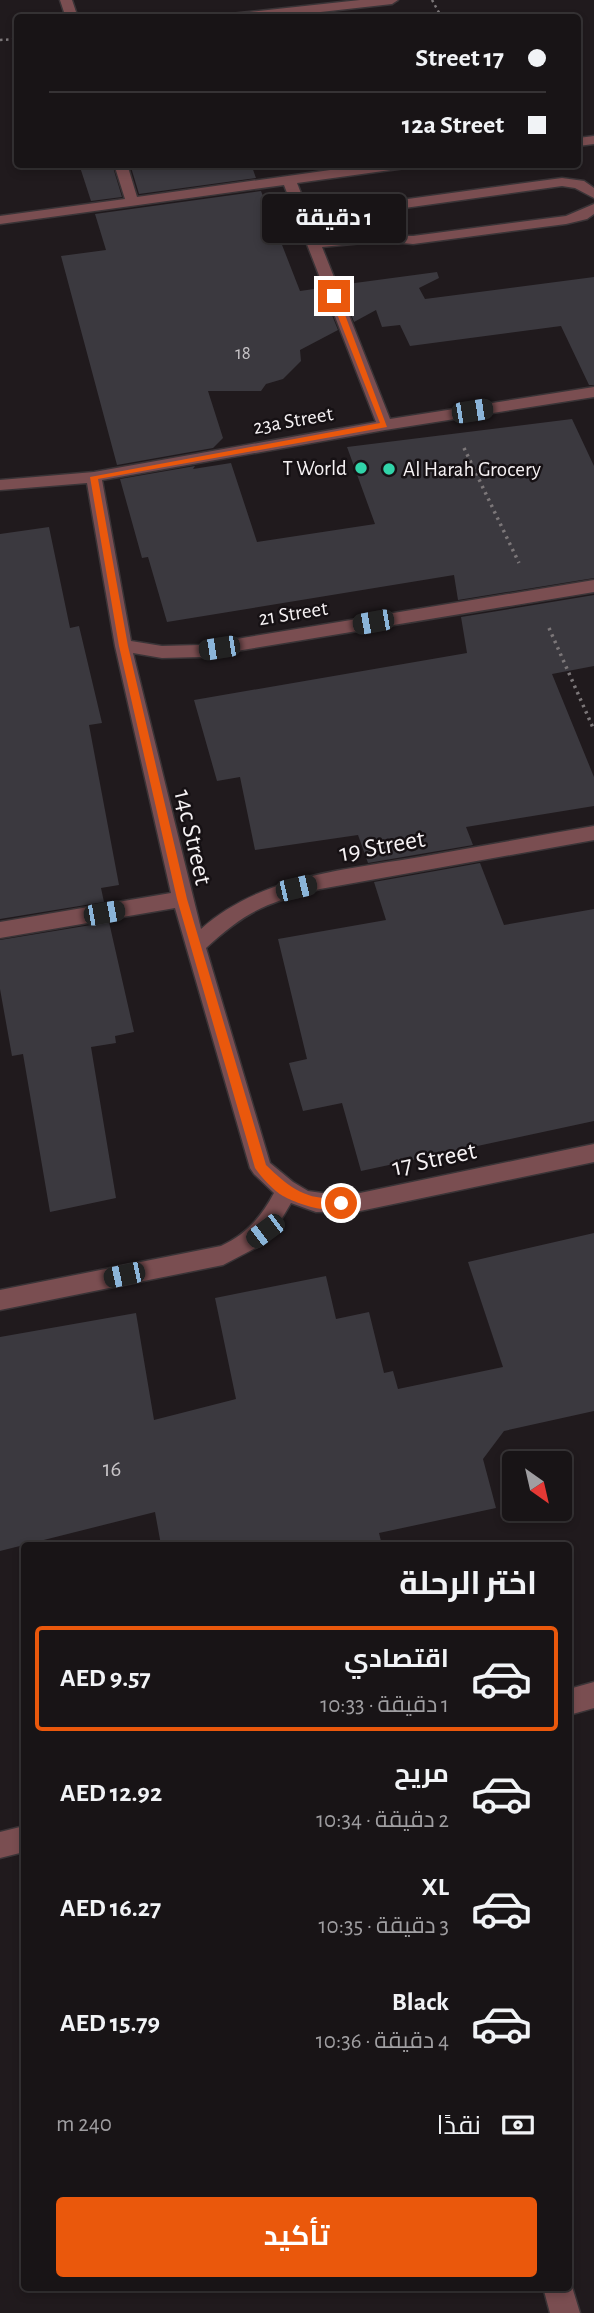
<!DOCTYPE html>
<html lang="ar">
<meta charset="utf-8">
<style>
:root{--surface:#181416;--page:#211d1f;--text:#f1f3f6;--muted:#9f9ea1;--line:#363335;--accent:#ea580c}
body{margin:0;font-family:"Alegreya Sans",Cairo,sans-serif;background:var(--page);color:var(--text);direction:rtl;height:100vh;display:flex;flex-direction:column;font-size:26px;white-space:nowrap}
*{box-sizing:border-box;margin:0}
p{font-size:23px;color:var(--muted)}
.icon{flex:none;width:38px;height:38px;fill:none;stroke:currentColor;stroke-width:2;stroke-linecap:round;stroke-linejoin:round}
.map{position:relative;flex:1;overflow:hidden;direction:ltr}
.panel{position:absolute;left:21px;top:1542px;width:551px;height:749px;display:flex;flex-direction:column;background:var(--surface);border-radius:7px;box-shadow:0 4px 10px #0003,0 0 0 2px var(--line);direction:rtl}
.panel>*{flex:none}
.banner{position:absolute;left:14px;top:14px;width:567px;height:154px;border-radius:7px;box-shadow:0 4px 10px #0003,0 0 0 2px var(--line);direction:rtl;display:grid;align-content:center;height:154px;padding:0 35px;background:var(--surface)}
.needle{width:46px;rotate:146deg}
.tools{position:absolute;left:502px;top:1451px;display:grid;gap:14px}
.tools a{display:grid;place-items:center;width:70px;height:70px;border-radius:7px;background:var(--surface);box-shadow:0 4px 10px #0003,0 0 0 2px var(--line);font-size:35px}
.end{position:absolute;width:32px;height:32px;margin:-16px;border:9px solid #ea580c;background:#fff;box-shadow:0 0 0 4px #fff}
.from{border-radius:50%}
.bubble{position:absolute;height:49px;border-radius:7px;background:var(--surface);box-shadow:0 4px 10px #0003,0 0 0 2px var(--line);font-size:23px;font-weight:700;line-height:49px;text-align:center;direction:rtl}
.car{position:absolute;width:21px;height:42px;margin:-21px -10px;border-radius:9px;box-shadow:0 0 5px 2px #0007;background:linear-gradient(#222 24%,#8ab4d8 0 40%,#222 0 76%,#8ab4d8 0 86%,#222 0)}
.banner b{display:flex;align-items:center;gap:24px;height:66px;font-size:26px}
.banner b+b{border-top:2px solid var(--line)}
.banner i{width:18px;height:18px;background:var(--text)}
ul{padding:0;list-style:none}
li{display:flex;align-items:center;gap:21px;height:105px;margin:0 14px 10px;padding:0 21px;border:4px solid transparent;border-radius:7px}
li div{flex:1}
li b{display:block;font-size:26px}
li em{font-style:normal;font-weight:700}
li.active{border-color:var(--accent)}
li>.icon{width:63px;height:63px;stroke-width:1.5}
h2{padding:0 35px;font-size:32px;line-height:84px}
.pay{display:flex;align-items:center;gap:18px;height:77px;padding:0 35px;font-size:26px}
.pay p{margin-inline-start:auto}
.cta{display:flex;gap:14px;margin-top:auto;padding:14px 35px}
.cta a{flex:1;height:80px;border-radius:7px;background:var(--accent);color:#fff;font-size:28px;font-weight:700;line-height:80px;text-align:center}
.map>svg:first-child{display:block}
</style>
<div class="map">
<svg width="594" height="2313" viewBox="0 0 594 2313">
<rect width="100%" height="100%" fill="#201a1d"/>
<g fill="#3b393f">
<polygon points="79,164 112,164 122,197 91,201"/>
<polygon points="130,164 251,164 256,178 139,194"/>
<polygon points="261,191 300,291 321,288 338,330 300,350 301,361 283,379 266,384 261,391 208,391 223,438 213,448 117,465 61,256 106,250 95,214"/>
<polygon points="437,272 439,278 419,288 425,299 594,277 594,385 589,385 561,326 410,346 400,325 382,327 376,310 354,322 340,285"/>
<polygon points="572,419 594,466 594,578 458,600 454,575 167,622 148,557 142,558 120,479 195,466 193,469 231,463 257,542 375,524 347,447"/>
<polygon points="49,527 70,628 79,626 102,723 89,725 119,885 101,888 104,902 0,919 0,534"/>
<polygon points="594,595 594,666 552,674 594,777 594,806 466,827 473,845 368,863 358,835 255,850 240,777 217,781 194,700 467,653 461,617"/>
<polygon points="480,863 504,925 594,909 594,1121 361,1171 342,1103 303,1111 289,1063 307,1059 278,939 386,920 374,882"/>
<polygon points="109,922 134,1032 115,1036 116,1043 91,1047 116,1198 50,1212 23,1054 12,1056 0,989 0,940"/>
<polygon points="594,1233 594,1411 504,1431 483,1459 496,1508 379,1533 382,1545 161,1545 155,1512 0,1551 0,1337 136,1313 154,1420 236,1399 215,1298 326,1276 336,1319 369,1312 384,1373 393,1371 398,1389 503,1367 468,1262"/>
</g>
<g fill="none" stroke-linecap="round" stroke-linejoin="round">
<g stroke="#3a3437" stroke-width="3">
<g id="minor">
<polygon points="60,0 72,0 78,18 66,18"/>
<polygon points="360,0 398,0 392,4 267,18 225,18 231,14"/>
<polygon points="594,136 594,144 578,146 578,138"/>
<path d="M114 164H127L137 197 373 164H411L405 168 297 183 311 219 366 213 386 202 562 178 584 181 594 188V198L575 188 562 186 390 210 377 218C378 237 398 236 413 236L566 216 594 204V214L587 219 566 224 413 244 382 241 322 247 390 419 594 387V397L385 430 102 480 131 641 162 646 200 645 594 580V592L200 657 162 658 133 653 201 929C260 876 344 870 420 857 478 847 536 836 594 826V840L320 889C268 902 246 911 206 948L270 1163 293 1182 308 1191 329 1194 360 1193 594 1144V1162L360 1211 316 1212 291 1203 275 1230 263 1244 223 1265 0 1310V1290L221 1246C247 1234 261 1217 274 1193L254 1174 250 1168 175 908 0 938V922L171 893 115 646 87 483 0 490V480L94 472 376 422 284 185 0 224V216L125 199ZM363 222 369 234 319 239 314 227Z"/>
<polygon points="594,1682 594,1708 569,1715 569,1689"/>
<polygon points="24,1826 24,1852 0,1858 0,1832"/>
<polygon points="569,2277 580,2313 550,2313 543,2287 569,2287"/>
</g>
</g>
<g stroke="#7c7779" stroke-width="2.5" stroke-dasharray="2.5 3.5" stroke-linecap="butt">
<polyline points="432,0 442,18"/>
<polyline points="0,40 18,39"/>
</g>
<g stroke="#7c7779" stroke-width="3.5" stroke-dasharray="2.5 4.5" stroke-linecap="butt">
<polyline points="464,448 519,563"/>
<polyline points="549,628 594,730"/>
</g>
<use href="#minor" fill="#7a4e51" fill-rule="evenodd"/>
</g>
<path fill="#ea580c" d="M334 294 338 296 387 427 98 479 128 646 187 899 266 1165C290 1188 306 1201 341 1198L347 1203C335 1218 298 1204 283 1196 274 1191 261 1177 255 1168L177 899 119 646 90 477 380 423 330 296Z"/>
<g fill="#31d4a9" stroke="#161114" stroke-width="2.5">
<circle cx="361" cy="468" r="7"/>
<circle cx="389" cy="469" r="7"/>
</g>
<g text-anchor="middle" stroke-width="5" stroke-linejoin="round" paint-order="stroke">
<g font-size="19" fill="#c7c4c7">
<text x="243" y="359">18</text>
</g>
<g font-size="21" fill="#f6f2f4" stroke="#161114">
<text transform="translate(293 420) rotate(-10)" y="7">23a Street</text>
<text transform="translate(293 613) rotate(-9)" y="7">21 Street</text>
</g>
<g font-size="21" fill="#f6f2f4" stroke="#161114" text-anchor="end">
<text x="347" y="475">T World</text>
<text x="403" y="476" text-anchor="start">Al Harah Grocery</text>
</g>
<g font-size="23" fill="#c7c4c7">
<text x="112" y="1476">16</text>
</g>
<g font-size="26" fill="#f6f2f4" stroke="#161114">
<text transform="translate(194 837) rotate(77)" y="9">14c Street</text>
<text transform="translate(382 845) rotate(-10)" y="9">19 Street</text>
<text transform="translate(434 1158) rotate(-12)" y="9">17 Street</text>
</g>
</g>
</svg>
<div class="tools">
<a><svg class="needle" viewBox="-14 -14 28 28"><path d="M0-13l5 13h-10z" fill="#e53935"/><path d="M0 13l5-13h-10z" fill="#9f9ea1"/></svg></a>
</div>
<i class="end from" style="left:341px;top:1203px"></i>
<i class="end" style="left:334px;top:296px"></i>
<div class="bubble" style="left:262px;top:194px;width:144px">1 دقيقة</div>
<i class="car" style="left:472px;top:411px;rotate:81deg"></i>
<i class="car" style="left:373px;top:622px;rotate:260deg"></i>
<i class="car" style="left:219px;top:648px;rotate:261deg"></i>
<i class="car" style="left:296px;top:888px;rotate:77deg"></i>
<i class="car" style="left:104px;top:913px;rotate:80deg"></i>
<i class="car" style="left:265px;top:1231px;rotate:233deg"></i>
<i class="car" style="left:124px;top:1275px;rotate:258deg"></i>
<div class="banner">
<b><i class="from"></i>17 Street</b>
<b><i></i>12a Street</b>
</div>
<section class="panel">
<h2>اختر الرحلة</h2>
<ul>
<li class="active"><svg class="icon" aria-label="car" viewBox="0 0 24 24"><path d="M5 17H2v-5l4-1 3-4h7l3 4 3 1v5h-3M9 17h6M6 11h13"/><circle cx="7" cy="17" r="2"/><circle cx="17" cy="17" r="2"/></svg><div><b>اقتصادي</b><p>1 دقيقة · 10:33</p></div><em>AED 9.57</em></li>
<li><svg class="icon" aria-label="car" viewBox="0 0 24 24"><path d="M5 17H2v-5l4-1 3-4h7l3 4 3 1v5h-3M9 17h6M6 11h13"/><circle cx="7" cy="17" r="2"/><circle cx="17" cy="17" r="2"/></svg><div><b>مريح</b><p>2 دقيقة · 10:34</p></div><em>AED 12.92</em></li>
<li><svg class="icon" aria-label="car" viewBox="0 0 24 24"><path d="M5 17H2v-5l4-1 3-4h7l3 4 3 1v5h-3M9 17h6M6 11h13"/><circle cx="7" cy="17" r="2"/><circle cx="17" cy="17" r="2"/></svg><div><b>XL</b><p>3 دقيقة · 10:35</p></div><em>AED 16.27</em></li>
<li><svg class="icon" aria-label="car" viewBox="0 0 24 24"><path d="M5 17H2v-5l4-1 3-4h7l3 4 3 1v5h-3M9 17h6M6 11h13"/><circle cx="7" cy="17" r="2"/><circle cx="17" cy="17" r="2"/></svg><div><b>Black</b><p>4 دقيقة · 10:36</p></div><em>AED 15.79</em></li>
</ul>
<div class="pay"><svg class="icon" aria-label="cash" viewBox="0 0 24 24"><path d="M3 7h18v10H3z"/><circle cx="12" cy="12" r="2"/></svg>نقدًا<p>240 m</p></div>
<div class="cta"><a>تأكيد</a></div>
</section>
</div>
